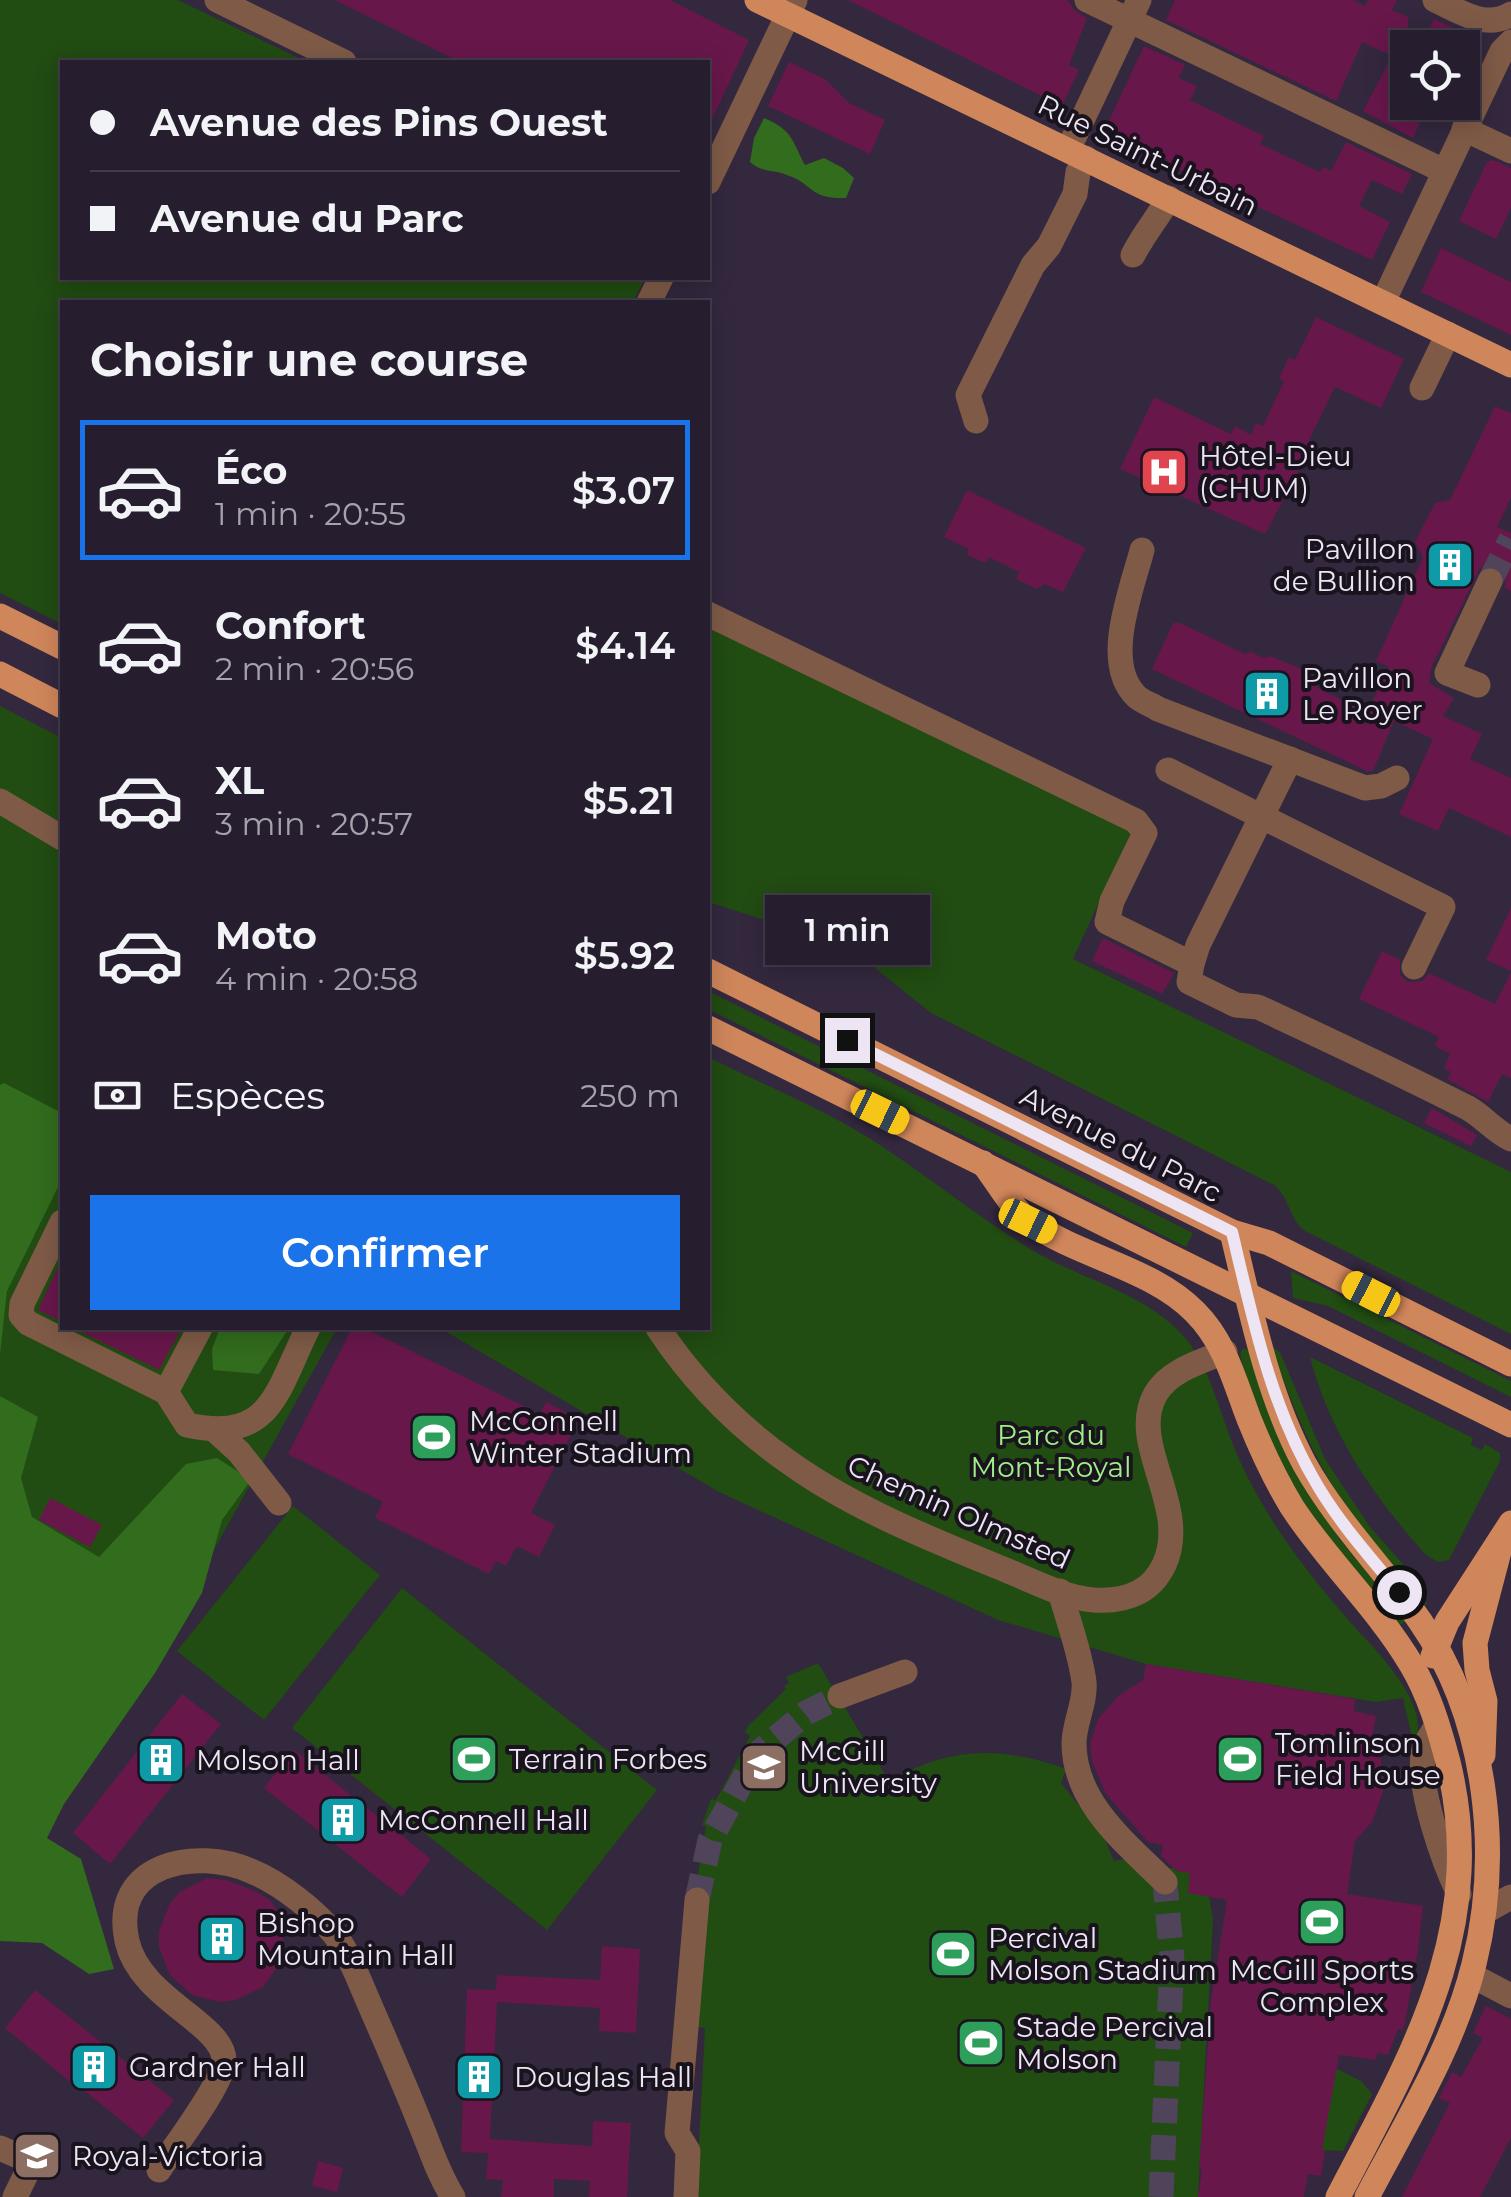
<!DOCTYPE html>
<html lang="fr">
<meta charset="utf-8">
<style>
:root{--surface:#261e2e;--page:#2e2736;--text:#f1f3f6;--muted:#a4a2aa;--line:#423c4a;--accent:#1a73e8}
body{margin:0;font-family:Montserrat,sans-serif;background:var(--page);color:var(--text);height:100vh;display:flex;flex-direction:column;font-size:38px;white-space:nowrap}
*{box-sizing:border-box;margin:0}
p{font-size:32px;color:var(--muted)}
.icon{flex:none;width:55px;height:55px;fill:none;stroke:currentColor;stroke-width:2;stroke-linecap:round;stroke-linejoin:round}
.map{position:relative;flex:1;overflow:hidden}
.sheet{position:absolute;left:60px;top:300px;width:650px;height:1030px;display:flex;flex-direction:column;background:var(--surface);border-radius:0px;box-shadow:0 5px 25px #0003,0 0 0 2px var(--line)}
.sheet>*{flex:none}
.guide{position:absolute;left:60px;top:60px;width:650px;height:220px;border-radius:0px;box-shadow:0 5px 25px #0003,0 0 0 2px var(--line);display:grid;align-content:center;height:220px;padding:0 30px;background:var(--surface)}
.fabs{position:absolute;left:1390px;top:30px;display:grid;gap:20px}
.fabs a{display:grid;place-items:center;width:90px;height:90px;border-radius:0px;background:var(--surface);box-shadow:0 5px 25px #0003,0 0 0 2px var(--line);font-size:50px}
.end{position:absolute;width:45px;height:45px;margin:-22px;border:12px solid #ede5f4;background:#111;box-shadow:0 0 0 5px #111}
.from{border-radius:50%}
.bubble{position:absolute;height:70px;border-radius:0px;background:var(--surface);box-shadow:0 5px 25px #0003,0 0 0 2px var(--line);font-size:32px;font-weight:600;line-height:70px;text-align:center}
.car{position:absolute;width:30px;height:60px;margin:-30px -15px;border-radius:12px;box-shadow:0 0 8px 2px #0007;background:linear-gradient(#f5c518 24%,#345 0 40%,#f5c518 0 76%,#345 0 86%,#f5c518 0)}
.guide b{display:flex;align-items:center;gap:35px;height:95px;font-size:38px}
.guide b+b{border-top:2px solid var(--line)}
.guide i{width:25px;height:25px;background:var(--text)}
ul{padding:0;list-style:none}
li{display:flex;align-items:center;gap:30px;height:140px;margin:0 20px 15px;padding:0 10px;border:5px solid transparent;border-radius:0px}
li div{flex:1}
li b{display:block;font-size:38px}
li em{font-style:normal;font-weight:600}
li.selected{border-color:var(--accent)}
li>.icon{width:90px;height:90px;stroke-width:1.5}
h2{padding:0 30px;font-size:45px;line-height:120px}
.pay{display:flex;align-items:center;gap:25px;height:110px;padding:0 30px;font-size:38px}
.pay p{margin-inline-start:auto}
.cta{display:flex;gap:20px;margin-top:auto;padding:20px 30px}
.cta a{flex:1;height:115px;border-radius:0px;background:var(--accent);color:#fff;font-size:40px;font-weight:600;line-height:115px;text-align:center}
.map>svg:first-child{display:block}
</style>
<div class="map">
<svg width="1511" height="2197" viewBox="0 0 1511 2197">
<rect width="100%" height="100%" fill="#33283e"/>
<g fill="#214c12">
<polygon points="0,0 178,0 307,62 62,62 62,278 645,278 633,302 62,302 62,624 0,593"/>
<path d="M708 624 1133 828 1073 959 1511 1172V1334L1305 1231C1289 1219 1290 1198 1274 1185L931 1013 849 947 708 902Z"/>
<polygon points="0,706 62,738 62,1328 337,1328 137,1689 118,1679 0,1908"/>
<polygon points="708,991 774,1024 1193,1233 1186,1247 708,1009"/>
<path d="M708 1057C764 1085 824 1109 877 1143 928 1176 975 1215 1027 1247 1086 1284 1166 1295 1201 1361 1217 1393 1225 1429 1240 1461 1265 1516 1300 1563 1338 1608 1365 1641 1431 1697 1416 1742H1413L1403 1698 1376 1702 1146 1664 998 1620 719 1492 440 1328H708Z"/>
<polygon points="1291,1271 1511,1381 1511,1397 1328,1306 1293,1298"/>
<path d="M1272 1347 1280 1352 1325 1459 1370 1527 1402 1563 1427 1604 1423 1606C1404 1578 1380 1554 1360 1527 1319 1471 1294 1413 1272 1347Z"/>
<path d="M1243 1349H1249L1299 1477 1339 1538 1406 1621 1398 1626 1306 1507C1281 1466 1246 1400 1240 1352Z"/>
<path d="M1310 1357 1473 1438 1471 1445 1482 1450 1485 1444 1500 1453V1461L1449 1560 1438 1562 1426 1555C1374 1497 1330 1434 1310 1357Z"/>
<polygon points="293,1506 380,1575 264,1720 177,1651"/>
<polygon points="402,1588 657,1790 547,1930 292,1728"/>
<path d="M818 1663 889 1781C950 1746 1002 1746 1066 1769L1061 1783 1104 1837 1114 1861 1124 1859 1143 1872 1194 1865 1204 1868 1213 1920 1198 2197H692L698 2163 705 2028 698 2027C688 1962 693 1891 706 1827L702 1825 711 1799 716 1800 750 1736 745 1732 748 1726 786 1689 784 1686 789 1683 786 1677Z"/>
<polygon points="1335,2068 1361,2081 1372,2094 1343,2151 1322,2150"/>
</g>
<g fill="#326c1d">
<path d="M764 118C793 130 792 141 805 165L824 158 843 168 854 178 846 198C808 199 814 184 787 175 773 169 762 173 750 162L754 138Z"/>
<polygon points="4,1083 62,1113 62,1184 59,1185 7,1291 0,1354 0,1085"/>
<polygon points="220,1328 289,1328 259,1374 213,1370 212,1349"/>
<polygon points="0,1396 38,1417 21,1478 32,1517 99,1557 186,1464 217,1458 251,1480 222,1520 202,1593 155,1673 64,1804 47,1838 81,1859 114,1969 89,1974 42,1943 0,1941"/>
</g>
<g fill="#68174b">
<polygon points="335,0 670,0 749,40 708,128 708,62 460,62"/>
<polygon points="848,0 1068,0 1074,10 1087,18 1069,65 1079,70 1062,106"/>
<polygon points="1175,0 1353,0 1365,6 1368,0 1397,0 1392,10 1408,17 1408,102 1429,102 1413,138 1363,111 1392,56 1362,42 1336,101 1166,20"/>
<polygon points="1434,19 1462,32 1455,48 1421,48"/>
<polygon points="1144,46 1185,65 1179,78 1197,86 1190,100 1264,136 1260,144 1320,172 1323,167 1331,171 1346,142 1412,174 1402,194 1372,180 1359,206 1390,222 1372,260 1185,173 1167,163 1168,160 1105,129"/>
<polygon points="789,62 825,79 849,103 885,120 870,154 768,106"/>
<polygon points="1493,160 1511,168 1511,208 1496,239 1459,221 1487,162"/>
<polygon points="1441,248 1511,282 1511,335 1421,292"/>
<polygon points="1316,317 1404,359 1381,408 1335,387 1308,442 1313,444 1265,534 1120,469 1154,397 1231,434 1235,426 1251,435 1256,423 1263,426 1284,381 1279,378 1289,357 1295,360"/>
<polygon points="1495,406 1511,413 1511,498 1497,527 1511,533 1511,591 1505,588 1506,579 1498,567 1490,565 1480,568 1432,666 1429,683 1454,698 1443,716 1482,734 1470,759 1511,778 1511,837 1449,808 1438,831 1399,814 1433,739 1394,721 1373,771 1367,771 1152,669 1173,623 1180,623 1245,654 1251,652 1264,658 1270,656 1304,670 1306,678 1317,684 1317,688 1351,704 1354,700 1369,708 1389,667 1376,661 1423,557 1415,542 1435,503 1450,500"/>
<polygon points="967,490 1086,548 1063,592 1045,584 1037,589 1016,579 1019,572 989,557 986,563 967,555 969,549 944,537"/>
<polygon points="1511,908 1511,971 1486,960"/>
<polygon points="1103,938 1174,973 1162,994 1092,961"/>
<polygon points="1382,951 1400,960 1400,975 1408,982 1422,981 1429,973 1495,1004 1511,973 1511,1078 1502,1074 1488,1102 1447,1079 1451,1072 1444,1068 1450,1054 1435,1046 1439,1037 1359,999"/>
<polygon points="1432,1108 1477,1135 1471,1146 1424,1123"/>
<polygon points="62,1258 62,1322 38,1310"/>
<polygon points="73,1328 182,1328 159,1370"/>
<polygon points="352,1328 364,1328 540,1414 546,1402 579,1419 531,1513 555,1525 539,1557 517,1546 506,1566 496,1561 489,1574 375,1518 383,1502 288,1454"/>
<polygon points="50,1498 102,1525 90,1547 39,1520"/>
<polygon points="1146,1664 1355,1699 1354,1711 1376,1716 1372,1737 1381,1760 1383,1791 1373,1821 1355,1841 1347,1894 1423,1906 1418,1949 1405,2023 1403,2030 1398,2029 1388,2055 1377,2053 1376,2060 1339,2055 1322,2150 1325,2151 1321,2176 1308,2174 1304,2197 1198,2197 1202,2169 1199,2169 1211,2001 1227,1900 1188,1893 1190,1873 1177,1871 1161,1856 1163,1845 1148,1842 1106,1794 1092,1761 1090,1744 1098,1719 1118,1696 1143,1680"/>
<polygon points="182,1694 221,1724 110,1864 73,1833"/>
<polygon points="294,1750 431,1859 402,1897 264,1788"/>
<polygon points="207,1878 226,1880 255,1891 270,1900 281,1917 284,1947 281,1962 263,1987 236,2000 221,2002 192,1995 170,1975 159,1947 159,1931 170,1903 180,1892"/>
<polygon points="602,1946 640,1949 636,2033 599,2031 600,2008 497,2002 490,2139 592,2146 593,2121 631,2123 627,2197 589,2197 590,2181 554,2179 554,2197 501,2197 503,2180 486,2179 488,2153 461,2152 467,1989 496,1990 497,1975 600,1980"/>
<polygon points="35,1990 174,2100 143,2138 81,2088 80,2090 5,2028"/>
<polygon points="1486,2006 1511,2019 1511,2138 1480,2197 1402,2197 1450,2103 1439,2098 1452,2072 1461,2077 1483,2038 1473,2033"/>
<polygon points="318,2161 343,2168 337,2192 312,2186"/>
</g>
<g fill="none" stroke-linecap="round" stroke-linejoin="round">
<g stroke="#4f4459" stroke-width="25" stroke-dasharray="25 12" stroke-linecap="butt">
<polyline points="1490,581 1511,539"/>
<polyline points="697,1900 710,1840 757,1754 806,1713 840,1696"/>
<polyline points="1161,2197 1172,1960 1165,1882"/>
</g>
<g stroke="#7f5b47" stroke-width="25">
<polyline points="217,0 344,62"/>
<polyline points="1087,0 1444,171"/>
<path d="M1435 0C1459 11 1486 30 1511 14"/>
<polyline points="1464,129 1511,151"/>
<polyline points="1068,150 1139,0"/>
<polyline points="708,182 795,0"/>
<path d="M1133 255C1144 233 1157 219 1169 198"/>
<polyline points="649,302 661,278"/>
<polyline points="1383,302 1502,51 1511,42"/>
<polyline points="1422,388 1448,334"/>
<polyline points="976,421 968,395 1033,265 1049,246 1075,194 1078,172 1086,158"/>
<path d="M1142 550C1132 589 1101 664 1137 697 1143 702 1152 705 1158 709L1365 788 1381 786 1397 778"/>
<path d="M708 614 1136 821 1145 833 1112 901 1107 922 1192 964 1189 982 1236 1005 1258 1007C1329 1040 1399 1073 1468 1108 1484 1117 1494 1131 1511 1139"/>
<polyline points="1478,685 1447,673 1490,581"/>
<polyline points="1168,770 1443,907 1414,967"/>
<polyline points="0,801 62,838"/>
<polyline points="1192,964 1198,945 1290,759"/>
<path d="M62 1222 22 1304 21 1315 28 1323 166 1392 187 1425C272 1443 276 1392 308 1328"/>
<path d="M658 1328C693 1381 737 1426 790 1463 854 1509 935 1541 1008 1571 1035 1582 1065 1598 1094 1600 1109 1601 1126 1599 1139 1592 1151 1586 1158 1577 1164 1565 1191 1507 1128 1445 1155 1395 1168 1371 1201 1361 1225 1352"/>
<polyline points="166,1392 200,1328"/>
<polyline points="217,1432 239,1452 279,1503"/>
<path d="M1060 1591C1068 1621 1080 1651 1084 1682 1086 1702 1074 1723 1074 1743 1074 1803 1126 1843 1165 1882"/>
<polyline points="840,1696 905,1672"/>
<path d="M1437 1725C1432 1734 1424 1743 1423 1754 1418 1789 1443 1861 1459 1894"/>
<polyline points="1484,1912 1511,1897"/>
<polyline points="1471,1975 1511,1996"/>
<polyline points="0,2148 32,2162 15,2197"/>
<path d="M159 2170C173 2148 224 2083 224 2060 223 2023 140 1999 127 1941 110 1863 196 1847 251 1871 280 1883 315 1910 335 1935 350 1955 359 1980 369 2003 386 2042 403 2081 419 2121 430 2147 438 2174 453 2197"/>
<polyline points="686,2197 688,2151 677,2133 697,1900"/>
</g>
<g stroke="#d0865b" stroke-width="25">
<polyline points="757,0 1511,365"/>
<polyline points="0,616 62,647"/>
<polyline points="0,674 62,706"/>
<polyline points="708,971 1232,1232 1269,1243 1511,1364"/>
<polyline points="708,1028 1511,1425"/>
<path d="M983 1163C997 1181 1012 1209 1030 1222 1079 1257 1152 1268 1195 1312 1225 1342 1234 1380 1249 1419 1261 1449 1275 1479 1292 1507 1328 1562 1377 1607 1411 1664 1429 1694 1439 1728 1448 1762 1489 1928 1412 2055 1338 2197"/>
<path d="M1232 1232C1251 1310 1266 1391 1304 1463 1336 1521 1382 1567 1420 1621 1487 1718 1502 1852 1474 1964 1454 2046 1406 2122 1367 2197"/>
<polyline points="1433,1656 1447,1622 1511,1523"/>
<polyline points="1483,1755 1485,1701 1477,1670 1475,1643 1502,1540"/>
</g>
</g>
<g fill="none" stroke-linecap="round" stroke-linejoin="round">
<path stroke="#ede5f4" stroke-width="12" d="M847 1040 1232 1232C1253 1320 1271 1409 1319 1488 1342 1526 1371 1558 1399 1592"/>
</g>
<defs>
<g id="hospital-square" transform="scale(2.5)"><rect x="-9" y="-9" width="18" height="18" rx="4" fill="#e0444e" stroke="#18131d"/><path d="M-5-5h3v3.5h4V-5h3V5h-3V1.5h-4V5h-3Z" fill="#fff"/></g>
<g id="building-square" transform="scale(2.5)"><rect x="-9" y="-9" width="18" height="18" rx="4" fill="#0f9aa8" stroke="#18131d"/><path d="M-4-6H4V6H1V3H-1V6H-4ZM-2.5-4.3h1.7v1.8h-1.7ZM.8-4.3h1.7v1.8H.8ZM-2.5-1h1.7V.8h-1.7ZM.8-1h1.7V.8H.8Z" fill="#fff"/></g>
<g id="stadium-square" transform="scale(2.5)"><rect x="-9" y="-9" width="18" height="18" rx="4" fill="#2e9e5b" stroke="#18131d"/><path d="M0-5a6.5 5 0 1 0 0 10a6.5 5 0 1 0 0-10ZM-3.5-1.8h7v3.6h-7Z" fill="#fff"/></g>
<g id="university-square" transform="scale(2.5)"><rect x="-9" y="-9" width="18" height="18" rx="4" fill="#8d6e63" stroke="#18131d"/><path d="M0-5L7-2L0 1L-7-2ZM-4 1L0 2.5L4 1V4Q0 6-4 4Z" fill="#fff"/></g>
</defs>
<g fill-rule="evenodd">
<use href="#hospital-square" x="1164" y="472"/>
<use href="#building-square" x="1450" y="565"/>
<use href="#building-square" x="1267" y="694"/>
<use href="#stadium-square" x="434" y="1437"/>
<use href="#stadium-square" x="474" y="1759"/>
<use href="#stadium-square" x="1240" y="1759"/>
<use href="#building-square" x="161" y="1760"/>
<use href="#university-square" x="764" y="1767"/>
<use href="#building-square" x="343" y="1820"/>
<use href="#stadium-square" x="1322" y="1922"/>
<use href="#building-square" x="222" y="1939"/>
<use href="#stadium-square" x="953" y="1954"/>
<use href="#stadium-square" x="981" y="2043"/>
<use href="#building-square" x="94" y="2067"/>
<use href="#building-square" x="479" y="2077"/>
<use href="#university-square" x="37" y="2156"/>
</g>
<g text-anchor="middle" stroke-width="8" stroke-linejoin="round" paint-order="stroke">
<g font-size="28" fill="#ede5f4" stroke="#18131d">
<text transform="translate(1148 155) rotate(26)" y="10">Rue Saint-Urbain</text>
<text transform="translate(1121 1144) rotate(27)" y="10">Avenue du Parc</text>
<text transform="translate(959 1512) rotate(24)" y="10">Chemin Olmsted</text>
</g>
<g font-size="28" fill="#ede5f4" stroke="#18131d" text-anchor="start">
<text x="1199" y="466">Hôtel-Dieu<tspan x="1199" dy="32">(CHUM)</tspan></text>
<text x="1415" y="559" text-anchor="end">Pavillon<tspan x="1415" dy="32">de Bullion</tspan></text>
<text x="1302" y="688">Pavillon<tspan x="1302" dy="32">Le Royer</tspan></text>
<text x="469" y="1431">McConnell<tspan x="469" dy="32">Winter Stadium</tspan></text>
<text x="1275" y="1753">Tomlinson<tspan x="1275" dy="32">Field House</tspan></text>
<text x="799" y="1761">McGill<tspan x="799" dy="32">University</tspan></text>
<text x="509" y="1769">Terrain Forbes</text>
<text x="196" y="1770">Molson Hall</text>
<text x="378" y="1830">McConnell Hall</text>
<text x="257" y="1933">Bishop<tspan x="257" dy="32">Mountain Hall</tspan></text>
<text x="988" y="1948">Percival<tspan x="988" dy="32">Molson Stadium</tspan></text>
<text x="1322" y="1980" text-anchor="middle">McGill Sports<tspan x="1322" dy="32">Complex</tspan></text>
<text x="1016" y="2037">Stade Percival<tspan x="1016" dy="32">Molson</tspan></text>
<text x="129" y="2077">Gardner Hall</text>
<text x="514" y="2087">Douglas Hall</text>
<text x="72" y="2166">Royal-Victoria</text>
</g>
<g font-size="28" fill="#9fee87" stroke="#18131d">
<text x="1051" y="1445">Parc du<tspan x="1051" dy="32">Mont-Royal</tspan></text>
</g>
</g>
</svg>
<div class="fabs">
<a><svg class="icon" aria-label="locate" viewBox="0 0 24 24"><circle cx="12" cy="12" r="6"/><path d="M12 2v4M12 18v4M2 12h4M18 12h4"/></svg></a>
</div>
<i class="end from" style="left:1399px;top:1592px"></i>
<i class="end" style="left:847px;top:1040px"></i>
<div class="bubble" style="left:765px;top:895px;width:165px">1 min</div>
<i class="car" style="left:880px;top:1112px;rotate:116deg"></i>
<i class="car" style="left:1028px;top:1221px;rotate:116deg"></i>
<i class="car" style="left:1371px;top:1294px;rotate:297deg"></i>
<div class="guide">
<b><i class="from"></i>Avenue des Pins Ouest</b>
<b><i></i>Avenue du Parc</b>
</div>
<section class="sheet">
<h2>Choisir une course</h2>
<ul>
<li class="selected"><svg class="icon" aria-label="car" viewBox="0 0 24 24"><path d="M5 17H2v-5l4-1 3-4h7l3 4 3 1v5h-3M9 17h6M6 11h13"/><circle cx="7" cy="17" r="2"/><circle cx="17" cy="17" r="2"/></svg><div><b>Éco</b><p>1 min · 20:55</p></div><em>$3.07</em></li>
<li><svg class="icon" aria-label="car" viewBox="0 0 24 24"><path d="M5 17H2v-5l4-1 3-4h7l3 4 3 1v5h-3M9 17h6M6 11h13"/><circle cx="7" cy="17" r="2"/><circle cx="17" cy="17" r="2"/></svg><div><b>Confort</b><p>2 min · 20:56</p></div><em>$4.14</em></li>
<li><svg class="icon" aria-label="car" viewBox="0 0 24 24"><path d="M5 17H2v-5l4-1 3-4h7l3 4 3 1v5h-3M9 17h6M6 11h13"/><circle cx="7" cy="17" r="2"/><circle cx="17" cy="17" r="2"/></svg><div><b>XL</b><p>3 min · 20:57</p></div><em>$5.21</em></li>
<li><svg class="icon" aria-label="car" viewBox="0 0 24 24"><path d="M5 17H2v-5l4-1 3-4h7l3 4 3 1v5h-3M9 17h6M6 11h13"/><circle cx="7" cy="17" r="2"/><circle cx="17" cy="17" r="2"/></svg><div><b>Moto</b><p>4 min · 20:58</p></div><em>$5.92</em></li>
</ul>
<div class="pay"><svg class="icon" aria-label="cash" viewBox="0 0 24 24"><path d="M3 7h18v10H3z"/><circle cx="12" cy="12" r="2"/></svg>Espèces<p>250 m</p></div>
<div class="cta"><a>Confirmer</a></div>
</section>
</div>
